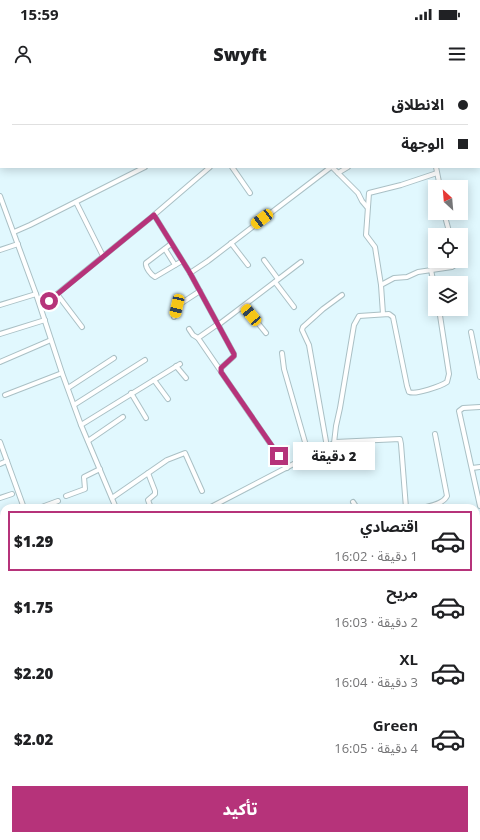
<!DOCTYPE html>
<html lang="ar">
<meta charset="utf-8">
<style>
:root{--surface:#fff;--page:#f6f6f6;--text:#202124;--muted:#757577;--line:#e0e0e0;--accent:#b6337a}
body{margin:0;font-family:"Open Sans","Noto Sans Arabic",sans-serif;background:var(--page);color:var(--text);direction:rtl;height:100vh;display:flex;flex-direction:column;font-size:15px;white-space:nowrap}
*{box-sizing:border-box;margin:0}
p{font-size:13px;color:var(--muted)}
.icon{flex:none;width:22px;height:22px;fill:none;stroke:currentColor;stroke-width:2;stroke-linecap:round;stroke-linejoin:round}
.map{position:relative;flex:1;overflow:hidden;direction:ltr}
.details{position:absolute;left:0px;top:424px;width:480px;height:336px;display:flex;flex-direction:column;background:var(--surface);border-radius:12px 12px 0 0;box-shadow:0 2px 10px #0003;direction:rtl}
.details>*{flex:none}
.hud{position:absolute;left:0px;top:0px;width:480px;height:88px;box-shadow:0 2px 10px #0003;direction:rtl;display:grid;align-content:center;height:88px;padding:0 12px;background:var(--surface)}
.needle{width:26px;rotate:334deg}
.buttons{position:absolute;left:428px;top:100px;display:grid;gap:8px}
.buttons a{display:grid;place-items:center;width:40px;height:40px;border-radius:0px;background:var(--surface);box-shadow:0 2px 10px #0003;font-size:20px}
.end{position:absolute;width:18px;height:18px;margin:-9px;border:5px solid #b6337a;background:#fff;box-shadow:0 0 0 2px #fff}
.from{border-radius:50%}
.bubble{position:absolute;height:28px;border-radius:0px;background:var(--surface);box-shadow:0 2px 10px #0003;font-size:13px;font-weight:800;line-height:28px;text-align:center;direction:rtl}
.car{position:absolute;width:12px;height:24px;margin:-12px -6px;border-radius:5px;box-shadow:0 0 3px 1px #0007;background:linear-gradient(#f5c518 24%,#345 0 40%,#f5c518 0 76%,#345 0 86%,#f5c518 0)}
.hud b{display:flex;align-items:center;gap:14px;height:38px;font-size:15px}
.hud b+b{border-top:1px solid var(--line)}
.hud i{width:10px;height:10px;background:var(--text)}
ul{padding:7px 0 0;list-style:none}
li{display:flex;align-items:center;gap:12px;height:60px;margin:0 8px 6px;padding:0 4px;border:2px solid transparent;border-radius:0px}
li div{flex:1}
li b{display:block;font-size:15px}
li em{font-style:normal;font-weight:800}
li.selected{border-color:var(--accent)}
li>.icon{width:36px;height:36px;stroke-width:1.5}
.button{display:flex;gap:8px;margin-top:auto;padding:8px 12px}
.button a{flex:1;height:46px;border-radius:0px;background:var(--accent);color:#fff;font-size:16px;font-weight:800;line-height:46px;text-align:center}
.status{display:flex;justify-content:space-between;align-items:center;height:28px;padding:0 20px;background:var(--surface);direction:ltr}
.status svg{height:11px;fill:currentColor}
header{display:flex;justify-content:space-between;align-items:center;height:52px;padding:0 12px;background:var(--surface);font-size:18px;font-weight:800}
.map>svg:first-child{display:block}
</style>
<div class="status"><b>15:59</b><svg viewBox="0 0 49 12"><path d="M0 12V9h3v3zM5 12V6h3v6zM10 12V3h3v9zM15 12V0h3v12zM26 1h20v11H26zM47 4h2v5h-2z"/></svg></div>
<header><svg class="icon" aria-label="menu" viewBox="0 0 24 24"><path d="M4 6h16M4 12h16M4 18h16"/></svg>Swyft<svg class="icon" aria-label="person" viewBox="0 0 24 24"><circle cx="12" cy="8" r="4"/><path d="M4 21q1-7 8-7t8 7"/></svg></header>
<div class="map">
<svg width="480" height="760" viewBox="0 0 480 760">
<rect width="100%" height="100%" fill="#e1f8fe"/>
<g fill="none" stroke-linecap="round" stroke-linejoin="round">
<g stroke="#aac0c5" stroke-width="6">
<g id="street">
<polyline points="45,0 45,1"/>
<polyline points="61,0 61,1"/>
<polyline points="116,0 116,1"/>
<polyline points="348,0 349,1"/>
<polyline points="448,0 449,0"/>
<polyline points="75,1 77,0"/>
<polyline points="230,1 231,0"/>
<polyline points="249,1 252,0"/>
<polyline points="317,1 318,0"/>
<polyline points="0,16 1,16"/>
<polyline points="479,23 480,26"/>
<polyline points="479,54 480,54"/>
<polyline points="0,74 1,74"/>
<polyline points="232,87 250,113"/>
<polyline points="332,87 358,113 362,121 367,127"/>
<polyline points="436,87 440,107"/>
<polyline points="338,93 348,87"/>
<polyline points="0,116 36,214 62,293 81,345 116,428"/>
<polyline points="76,122 102,174"/>
<polyline points="444,133 450,155"/>
<polyline points="154,135 190,193 234,274 234,276 221,288 221,292 287,388"/>
<polyline points="14,152 30,145 145,87"/>
<polyline points="231,163 248,185"/>
<path d="M171 164 146 183C145 187 151 195 155 197L182 181"/>
<polyline points="165,169 175,185"/>
<polyline points="0,170 18,164"/>
<polyline points="264,180 278,199"/>
<polyline points="431,190 435,209"/>
<polyline points="190,193 208,181 331,87"/>
<polyline points="275,202 294,227"/>
<polyline points="381,205 375,167 366,155 369,113 401,105 437,93"/>
<polyline points="57,214 82,247"/>
<polyline points="0,225 36,214"/>
<polyline points="244,226 266,253"/>
<polyline points="41,227 154,135 210,87"/>
<polyline points="383,234 381,205 394,198 407,197 418,192 452,187 455,185 455,181"/>
<polyline points="174,237 177,226 200,211"/>
<polyline points="218,244 198,258 220,290"/>
<polyline points="218,245 301,182"/>
<polyline points="189,249 193,255 198,258"/>
<polyline points="471,252 480,297"/>
<polyline points="0,254 45,240"/>
<polyline points="282,273 284,289 309,376"/>
<polyline points="0,282 51,260"/>
<polyline points="176,286 186,298"/>
<polyline points="154,300 168,319"/>
<polyline points="68,308 114,278"/>
<polyline points="131,313 146,338"/>
<polyline points="5,315 62,293"/>
<polyline points="74,325 145,280"/>
<polyline points="480,327 463,328 459,331 480,426"/>
<polyline points="81,345 180,284"/>
<polyline points="88,361 123,337"/>
<polyline points="0,362 24,428"/>
<polyline points="335,362 400,359 401,364 406,428"/>
<polyline points="327,367 309,265 302,250 303,247 323,229 342,215"/>
<polyline points="0,384 7,381"/>
<polyline points="472,388 480,387"/>
<polyline points="148,393 155,411 155,414 148,420 151,428"/>
<polyline points="66,416 85,409 84,397 100,389"/>
<polyline points="0,418 12,414"/>
<polyline points="112,418 167,380 185,373 202,411"/>
<polyline points="353,422 357,428"/>
<polyline points="39,428 58,421"/>
<path d="M209 428 334 363 336 346 340 328 354 245 359 236 389 234 393 237 407 306 409 312C416 315 441 306 447 302L449 294 439 229"/>
<path d="M422 428C430 426 443 424 447 416L435 354"/>
<polyline points="0,474 4,473"/>
<polyline points="476,488 480,488"/>
<polyline points="0,495 4,494"/>
<polyline points="0,535 4,533"/>
<polyline points="476,539 480,542"/>
<polyline points="0,560 4,562"/>
<polyline points="476,578 480,580"/>
<polyline points="0,628 4,631"/>
<polyline points="476,639 480,641"/>
<polyline points="0,668 4,672"/>
<polyline points="476,675 480,668"/>
<polyline points="476,678 480,680"/>
<polyline points="0,697 4,692"/>
<polyline points="476,746 480,741"/>
<polyline points="298,756 315,760"/>
<polyline points="377,756 385,760"/>
<polyline points="429,756 436,760"/>
<polyline points="450,756 455,760"/>
<polyline points="25,760 27,756"/>
<polyline points="269,760 272,756"/>
<polyline points="461,760 465,756"/>
</g>
</g>
<g stroke="#aac0c5" stroke-width="8">
<g id="secondary">
<polyline points="476,722 480,718"/>
<polyline points="440,760 444,756"/>
</g>
</g>
<g stroke="#aac0c5" stroke-width="8">
<g id="primary">
<polyline points="0,750 4,753"/>
<polyline points="7,756 13,760"/>
</g>
</g>
<use href="#street" stroke="#fff" stroke-width="4"/>
<use href="#secondary" stroke="#fff" stroke-width="5.5"/>
<use href="#primary" stroke="#fff" stroke-width="6"/>
</g>
<g fill="none" stroke-linecap="round" stroke-linejoin="round">
<polyline stroke="#b6337a" stroke-width="5" points="49,221 154,135 190,193 234,274 234,276 221,288 221,292 279,376"/>
</g>
</svg>
<div class="buttons">
<a><svg class="needle" viewBox="-14 -14 28 28"><path d="M0-13l5 13h-10z" fill="#e53935"/><path d="M0 13l5-13h-10z" fill="#757577"/></svg></a>
<a><svg class="icon" aria-label="locate" viewBox="0 0 24 24"><circle cx="12" cy="12" r="6"/><path d="M12 2v4M12 18v4M2 12h4M18 12h4"/></svg></a>
<a><svg class="icon" aria-label="layers" viewBox="0 0 24 24"><path d="M12 4l9 5-9 5-9-5zM3 14l9 5 9-5"/></svg></a>
</div>
<i class="end from" style="left:49px;top:221px"></i>
<i class="end" style="left:279px;top:376px"></i>
<div class="bubble" style="left:293px;top:362px;width:82px">2 دقيقة</div>
<i class="car" style="left:262px;top:139px;rotate:233deg"></i>
<i class="car" style="left:177px;top:226px;rotate:193deg"></i>
<i class="car" style="left:251px;top:235px;rotate:320deg"></i>
<div class="hud">
<b><i class="from"></i>الانطلاق</b>
<b><i></i>الوجهة</b>
</div>
<section class="details">
<ul>
<li class="selected"><svg class="icon" aria-label="car" viewBox="0 0 24 24"><path d="M5 17H2v-5l4-1 3-4h7l3 4 3 1v5h-3M9 17h6M6 11h13"/><circle cx="7" cy="17" r="2"/><circle cx="17" cy="17" r="2"/></svg><div><b>اقتصادي</b><p>1 دقيقة · 16:02</p></div><em>$1.29</em></li>
<li><svg class="icon" aria-label="car" viewBox="0 0 24 24"><path d="M5 17H2v-5l4-1 3-4h7l3 4 3 1v5h-3M9 17h6M6 11h13"/><circle cx="7" cy="17" r="2"/><circle cx="17" cy="17" r="2"/></svg><div><b>مريح</b><p>2 دقيقة · 16:03</p></div><em>$1.75</em></li>
<li><svg class="icon" aria-label="car" viewBox="0 0 24 24"><path d="M5 17H2v-5l4-1 3-4h7l3 4 3 1v5h-3M9 17h6M6 11h13"/><circle cx="7" cy="17" r="2"/><circle cx="17" cy="17" r="2"/></svg><div><b>XL</b><p>3 دقيقة · 16:04</p></div><em>$2.20</em></li>
<li><svg class="icon" aria-label="car" viewBox="0 0 24 24"><path d="M5 17H2v-5l4-1 3-4h7l3 4 3 1v5h-3M9 17h6M6 11h13"/><circle cx="7" cy="17" r="2"/><circle cx="17" cy="17" r="2"/></svg><div><b>Green</b><p>4 دقيقة · 16:05</p></div><em>$2.02</em></li>
</ul>
<div class="button"><a>تأكيد</a></div>
</section>
</div>
